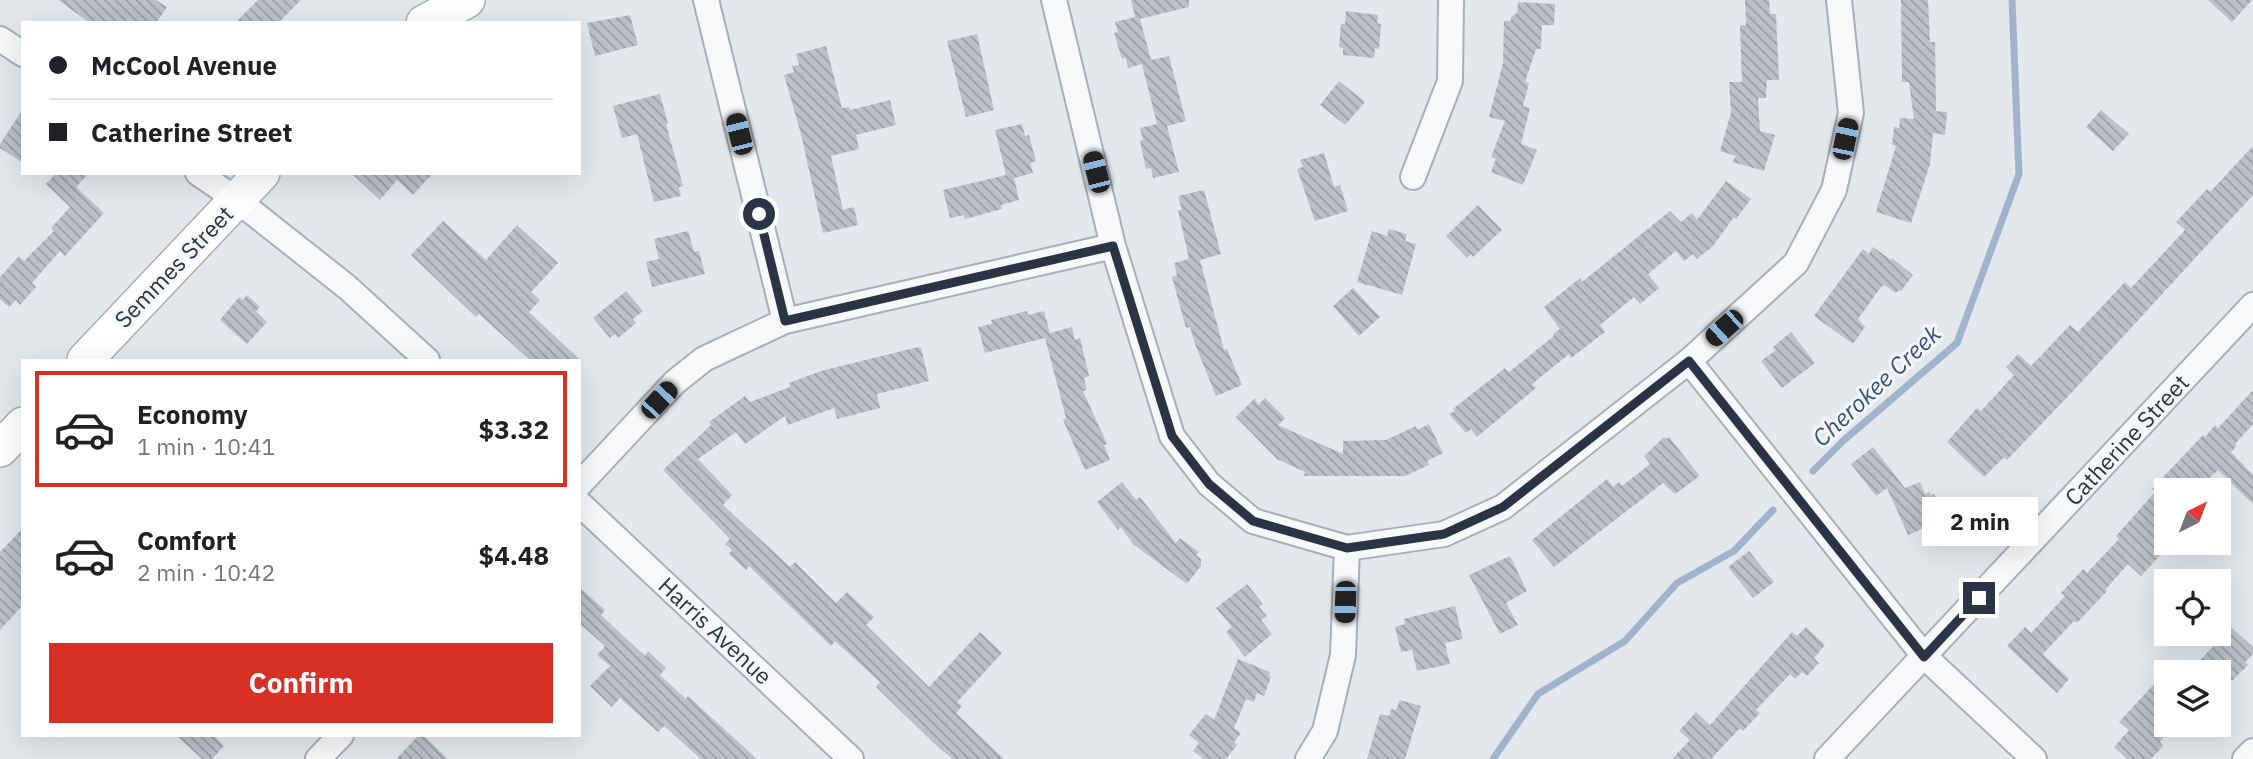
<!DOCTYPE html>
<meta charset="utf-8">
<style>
:root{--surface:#fff;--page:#f6f6f6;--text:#202124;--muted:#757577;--line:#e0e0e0;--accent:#d93025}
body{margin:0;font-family:"IBM Plex Sans",sans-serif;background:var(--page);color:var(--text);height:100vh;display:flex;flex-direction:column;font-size:26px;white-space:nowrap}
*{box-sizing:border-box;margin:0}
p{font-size:23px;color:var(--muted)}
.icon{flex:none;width:38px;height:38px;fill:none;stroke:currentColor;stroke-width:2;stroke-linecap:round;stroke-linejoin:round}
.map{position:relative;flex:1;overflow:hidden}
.panel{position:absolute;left:21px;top:359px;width:560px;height:378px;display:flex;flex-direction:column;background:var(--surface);border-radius:0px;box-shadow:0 7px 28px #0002}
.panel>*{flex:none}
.hud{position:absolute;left:21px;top:21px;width:560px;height:154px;border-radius:0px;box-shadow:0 7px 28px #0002;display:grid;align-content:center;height:154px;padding:0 28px;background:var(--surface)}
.needle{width:46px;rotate:42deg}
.buttons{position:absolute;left:2154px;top:478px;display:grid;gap:14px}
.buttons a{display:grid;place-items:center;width:77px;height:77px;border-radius:0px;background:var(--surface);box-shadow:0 7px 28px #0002;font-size:35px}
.end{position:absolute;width:32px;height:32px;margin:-16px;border:9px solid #2b3445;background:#fff;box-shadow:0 0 0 4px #fff}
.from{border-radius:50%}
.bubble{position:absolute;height:49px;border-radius:0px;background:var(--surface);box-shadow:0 7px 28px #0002;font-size:23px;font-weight:700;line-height:49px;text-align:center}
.car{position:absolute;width:21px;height:42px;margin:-21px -10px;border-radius:9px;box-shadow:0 0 5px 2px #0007;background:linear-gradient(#222 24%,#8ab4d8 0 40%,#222 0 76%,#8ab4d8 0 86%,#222 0)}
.hud b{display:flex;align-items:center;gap:24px;height:66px;font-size:26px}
.hud b+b{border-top:2px solid var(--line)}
.hud i{width:18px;height:18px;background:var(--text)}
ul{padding:12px 0 0;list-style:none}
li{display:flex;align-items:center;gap:21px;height:116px;margin:0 14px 10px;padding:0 14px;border:4px solid transparent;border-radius:0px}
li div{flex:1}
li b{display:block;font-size:26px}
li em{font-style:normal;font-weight:700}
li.on{border-color:var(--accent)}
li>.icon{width:63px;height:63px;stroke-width:1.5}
.button{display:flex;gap:14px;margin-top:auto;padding:14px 28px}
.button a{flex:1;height:80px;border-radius:0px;background:var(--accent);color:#fff;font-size:28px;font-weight:700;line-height:80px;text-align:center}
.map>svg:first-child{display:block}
</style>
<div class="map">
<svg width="2253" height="759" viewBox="0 0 2253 759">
<defs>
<pattern id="building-back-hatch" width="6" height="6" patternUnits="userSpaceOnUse" patternTransform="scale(1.75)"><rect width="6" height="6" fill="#bbc0ca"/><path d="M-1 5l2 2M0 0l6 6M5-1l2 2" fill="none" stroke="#989da6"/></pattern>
</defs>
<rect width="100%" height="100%" fill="#e4e7ec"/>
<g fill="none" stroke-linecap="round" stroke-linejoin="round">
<g stroke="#9fb4cc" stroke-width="7">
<polyline points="1813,471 1843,441 1957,343 2019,174 2012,0"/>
<polyline points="1493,759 1538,694 1625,641 1677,583 1734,551 1773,510"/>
</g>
</g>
<g fill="url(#building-back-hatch)">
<polygon points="58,0 156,0 167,7 156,23 90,23"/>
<polygon points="258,0 301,0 278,23 235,23"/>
<polygon points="1131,0 1189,0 1189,7 1140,19 1151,60 1169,56 1186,121 1167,126 1179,172 1153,178 1151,168 1146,169 1140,141 1143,140 1140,128 1157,124 1142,64 1128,68 1126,58 1122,59 1114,33 1118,32 1115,22 1135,17"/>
<polygon points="1745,0 1769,0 1770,14 1776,14 1779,80 1767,80 1766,98 1758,98 1760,131 1775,135 1764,171 1732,162 1736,156 1720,151 1731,113 1729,82 1742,82 1740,25 1746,25"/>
<polygon points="1901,0 1928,0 1930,42 1935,42 1936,111 1947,112 1945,135 1933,133 1930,164 1911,223 1876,212 1896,146 1892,145 1894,127 1899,128 1900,118 1914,119 1909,82 1902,82"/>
<polygon points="2208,0 2252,0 2232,22"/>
<polygon points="1518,2 1555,4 1554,25 1542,25 1541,49 1536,49 1525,82 1529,83 1523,106 1530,108 1521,144 1537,150 1523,185 1491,172 1496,159 1491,157 1505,121 1489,117 1503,63 1504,21 1511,21 1511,17 1517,13"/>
<polygon points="1346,11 1378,15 1377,23 1381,24 1379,49 1375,48 1374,58 1343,55 1343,48 1339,47 1341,24 1345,24"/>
<polygon points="630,15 638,45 595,56 587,23"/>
<polygon points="977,34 994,110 966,117 947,41"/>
<polygon points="826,46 842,108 849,107 850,110 890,100 896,125 856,135 859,149 831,156 843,210 854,207 858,225 823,233 801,134 784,75 794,72 792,66 799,65 796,54"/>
<polygon points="1339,81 1365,102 1345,125 1320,105"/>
<polygon points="660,94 668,124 666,124 683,186 679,187 681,196 654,202 637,134 622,138 613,106"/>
<polygon points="23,109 23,163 0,148 0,144"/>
<polygon points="2101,110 2129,134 2113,151 2086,127"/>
<polygon points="1022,124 1025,136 1029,135 1036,161 1030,163 1033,173 1014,178 1019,200 1001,205 1002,209 965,219 964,215 950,218 943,190 1006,175 995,130"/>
<polygon points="2253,146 2253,195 2075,389 2007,460 2004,457 1984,477 1947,442 1977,408 1981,411 2014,375 2006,367 2018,354 2031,366 2070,325 2078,332 2125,282 2131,288 2185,230 2176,222 2207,189 2210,192"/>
<polygon points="1324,153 1334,187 1340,185 1348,211 1315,221 1297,169 1303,167 1300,160"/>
<polygon points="56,173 89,173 76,187 104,213 65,256 60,251 32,283 36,287 20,305 16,300 9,307 0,299 0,277 19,256 24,261 54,231 51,228 70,207 46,184"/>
<polygon points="351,173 433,173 413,195 397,180 380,200"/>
<polygon points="1726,181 1751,199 1736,219 1734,217 1713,246 1697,259 1693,254 1684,261 1676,251 1648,274 1659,288 1640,304 1634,297 1600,325 1605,332 1571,358 1569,354 1532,384 1536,388 1477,437 1471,429 1466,433 1449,414 1455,411 1453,409 1505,368 1509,372 1554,336 1553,334 1560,329 1544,307 1580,278 1582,282 1670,211 1681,222 1692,213 1697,220"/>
<polygon points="1204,190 1221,254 1200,260 1224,350 1227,349 1242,385 1216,396 1195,344 1190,327 1186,328 1172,277 1177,275 1174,263 1189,259 1178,210 1182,210 1178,196"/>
<polygon points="1478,205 1502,230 1473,257 1471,254 1467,258 1446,236"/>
<polygon points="443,221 486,260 517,225 558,263 531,292 540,300 529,312 580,360 530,360 479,314 476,317 411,255"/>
<polygon points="1389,229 1407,234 1405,241 1416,244 1402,295 1357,282 1372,231 1387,236"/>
<polygon points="688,231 694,252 699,251 705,274 652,287 646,262 659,259 654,239"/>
<polygon points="1873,247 1891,260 1892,258 1913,275 1901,291 1899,290 1896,293 1884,285 1881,287 1858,319 1865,327 1853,344 1814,316 1863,249 1869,254"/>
<polygon points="1353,288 1380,317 1359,336 1333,306"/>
<polygon points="626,291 643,311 633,319 636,323 618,338 615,334 610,338 593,318"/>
<polygon points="247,295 260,307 256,311 267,322 247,344 220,320 239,297 243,300"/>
<polygon points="1027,311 1028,315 1044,311 1050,333 1072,327 1075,340 1080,338 1089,376 1084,378 1087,390 1083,391 1107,444 1104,445 1110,460 1085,470 1063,420 1066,418 1045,338 985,353 978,327 992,324 991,320"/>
<polygon points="1791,332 1815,363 1782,388 1761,361 1776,350 1773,347"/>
<polygon points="918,347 921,348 929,381 877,394 880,408 837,419 834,408 788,425 785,416 745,444 736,432 698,459 732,495 723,505 790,567 795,562 836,603 847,592 874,617 866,625 929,687 980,632 1002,653 957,702 962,706 956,713 1004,759 953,759 940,749 876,687 880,682 835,641 831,646 749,566 746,570 729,554 732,550 725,544 730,539 663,470 711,425 709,422 745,396 750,402 790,387 789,383 821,371"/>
<polygon points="2253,390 2253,424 2235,444 2237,446 2231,452 2253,475 2253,504 2218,470 2197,490 2166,490 2166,549 2141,576 2128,564 2105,590 2107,591 2077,623 2074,621 2043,654 2069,679 2057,693 2007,646 2025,627 2031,633 2065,596 2061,593 2083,569 2087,573 2119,539 2116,536 2157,490 2151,490 2203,435 2205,437 2215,425 2218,428"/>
<polygon points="1255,398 1258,405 1265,398 1285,418 1278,425 1343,454 1343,441 1386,440 1416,426 1417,430 1429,424 1443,453 1427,461 1429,465 1405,476 1304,476 1305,472 1277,459 1236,417"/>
<polygon points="1664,437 1666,439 1669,437 1699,475 1697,478 1675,494 1663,483 1554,567 1532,540 1607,479 1613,487 1619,482 1622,486 1650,464 1644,456"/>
<polygon points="1873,447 1905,488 1920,482 1925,494 1929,492 1931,495 1934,494 1945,519 1908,535 1887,488 1876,496 1851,464"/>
<polygon points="1122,482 1136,500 1140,497 1176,543 1180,538 1199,552 1196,555 1201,559 1201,566 1187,584 1133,544 1121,527 1118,530 1097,502"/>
<polygon points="23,528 23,605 0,630 0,552"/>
<polygon points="1749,551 1774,582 1753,598 1728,567"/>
<polygon points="1510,556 1527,591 1506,603 1518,625 1500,634 1469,575"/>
<polygon points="1247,584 1263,604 1259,607 1267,616 1261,620 1272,634 1245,657 1226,632 1232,627 1216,608"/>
<polygon points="579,587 605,610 601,615 645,656 648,651 666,668 660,675 686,699 688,696 757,759 701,759 664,726 658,732 620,698 612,707 590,686 610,666 597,655 605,646 579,623"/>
<polygon points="1455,606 1463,639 1445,643 1450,664 1417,671 1412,650 1401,652 1395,627 1405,624 1404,619"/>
<polygon points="1806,627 1825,645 1814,658 1819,663 1807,676 1802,672 1795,679 1790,674 1756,710 1760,713 1743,731 1740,728 1711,759 1672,759 1690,740 1679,731 1696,712 1710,725 1792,632 1797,636"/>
<polygon points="2231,627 2253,647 2253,654 2245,662 2248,665 2232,681 2223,672 2189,672"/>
<polygon points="1238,659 1270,672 1269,676 1271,677 1264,696 1257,693 1254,702 1246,699 1234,728 1241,733 1234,742 1237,745 1226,759 1204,759 1193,751 1199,743 1189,735 1206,714 1214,720"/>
<polygon points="2166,671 2166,735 2160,742 2163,746 2151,759 2127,759 2114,747 2129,730 2119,722"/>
<polygon points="1400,700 1421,706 1405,759 1367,759 1380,714 1389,716 1391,709 1396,710"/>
<polygon points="176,735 213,735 224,746 212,759 202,759"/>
<polygon points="419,735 423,735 448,759 396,759"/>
</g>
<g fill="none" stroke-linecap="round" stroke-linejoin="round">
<g stroke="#a9aeb7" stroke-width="28">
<g id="minor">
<polyline points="706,0 785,321"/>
<polyline points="1054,0 1113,246 1172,436 1209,484 1253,521 1347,548 1444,534 1503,507 1689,361 1796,263 1834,190 1851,113 1839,0"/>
<polyline points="0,39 23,54"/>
<polyline points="198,173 237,200 347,287 427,360"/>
<polyline points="1413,177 1450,81 1451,0"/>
<polyline points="1689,361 1925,657 2034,759"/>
<polyline points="579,485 675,382 704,359 785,321 1113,246"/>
<polyline points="579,503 851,759"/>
<polyline points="318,759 341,735"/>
<polyline points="1308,759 1325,731 1343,655 1347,548"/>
<polyline points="1827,759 2253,305"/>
<polyline points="2245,759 2253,751"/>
</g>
</g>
<g stroke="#a9aeb7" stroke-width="38">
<g id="secondary">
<polyline points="424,23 467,0"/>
<polyline points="85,360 262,173"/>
<polyline points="0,449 23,425"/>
</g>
</g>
<use href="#minor" stroke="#f7f8fa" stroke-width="24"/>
<use href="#secondary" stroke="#fff" stroke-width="35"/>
</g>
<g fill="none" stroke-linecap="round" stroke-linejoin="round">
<polyline stroke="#2b3445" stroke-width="9" points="759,214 785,321 1113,246 1172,436 1209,484 1253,521 1347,548 1444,534 1503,507 1689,361 1924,657 1979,598"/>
</g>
<g text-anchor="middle" stroke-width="6" stroke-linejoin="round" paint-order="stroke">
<g font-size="23" fill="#2b3445" stroke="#f4f6f9">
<text transform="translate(174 267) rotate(-46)" y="8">Semmes Street</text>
<text transform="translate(2127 440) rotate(-47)" y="8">Catherine Street</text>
<text transform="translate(715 631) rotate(43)" y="8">Harris Avenue</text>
</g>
<g font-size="24" font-style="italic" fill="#34527a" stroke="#f4f6f9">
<text transform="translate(1877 386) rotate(-43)" y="8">Cherokee Creek</text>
</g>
</g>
</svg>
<div class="buttons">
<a><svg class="needle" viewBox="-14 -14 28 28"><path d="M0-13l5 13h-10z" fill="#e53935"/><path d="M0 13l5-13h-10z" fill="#757577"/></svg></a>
<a><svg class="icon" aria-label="locate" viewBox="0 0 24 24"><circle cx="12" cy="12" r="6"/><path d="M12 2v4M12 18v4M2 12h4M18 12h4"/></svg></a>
<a><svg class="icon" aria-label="layers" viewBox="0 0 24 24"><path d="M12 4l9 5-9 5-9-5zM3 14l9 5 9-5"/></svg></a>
</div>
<i class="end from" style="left:759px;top:214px"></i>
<i class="end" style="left:1979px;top:598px"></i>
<div class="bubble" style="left:1922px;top:497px;width:116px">2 min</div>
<i class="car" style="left:739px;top:134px;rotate:346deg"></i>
<i class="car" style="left:1845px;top:139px;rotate:12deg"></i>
<i class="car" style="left:1096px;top:172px;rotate:346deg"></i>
<i class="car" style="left:1724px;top:328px;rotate:228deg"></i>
<i class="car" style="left:659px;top:400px;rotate:43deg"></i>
<i class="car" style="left:1345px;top:602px;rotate:182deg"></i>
<div class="hud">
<b><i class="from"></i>McCool Avenue</b>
<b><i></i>Catherine Street</b>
</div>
<section class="panel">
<ul>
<li class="on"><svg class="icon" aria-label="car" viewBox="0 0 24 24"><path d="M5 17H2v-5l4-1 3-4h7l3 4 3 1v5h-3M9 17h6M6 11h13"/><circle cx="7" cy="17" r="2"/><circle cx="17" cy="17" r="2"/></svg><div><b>Economy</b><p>1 min · 10:41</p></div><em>$3.32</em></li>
<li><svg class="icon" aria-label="car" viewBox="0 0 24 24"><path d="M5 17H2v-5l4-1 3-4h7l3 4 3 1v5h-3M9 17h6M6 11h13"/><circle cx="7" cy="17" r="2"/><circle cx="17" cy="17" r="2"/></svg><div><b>Comfort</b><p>2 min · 10:42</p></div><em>$4.48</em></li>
</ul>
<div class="button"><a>Confirm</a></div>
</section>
</div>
